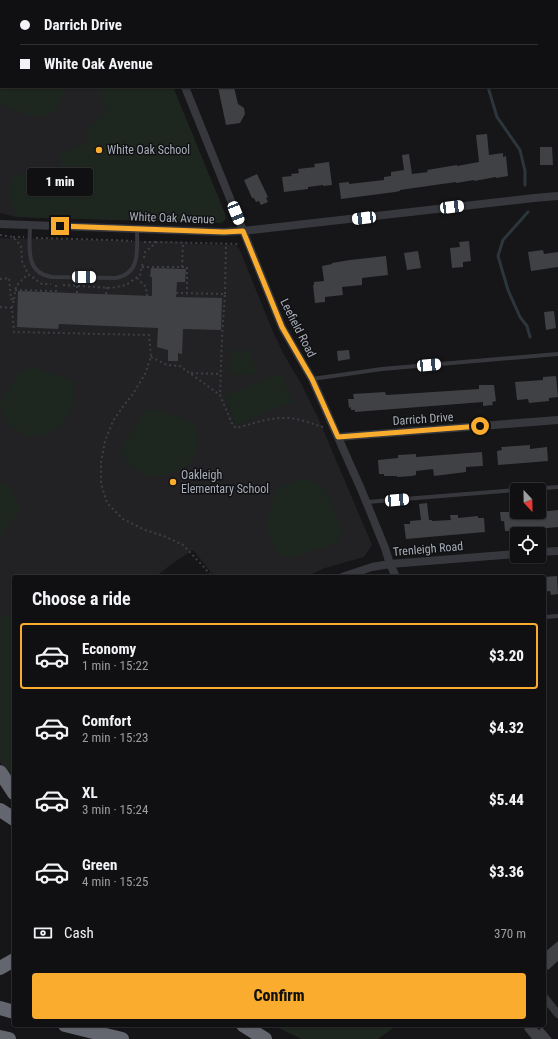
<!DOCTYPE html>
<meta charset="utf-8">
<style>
:root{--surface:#101012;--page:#19191b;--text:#f1f3f6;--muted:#9c9d9f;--line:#303032;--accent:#f9ac2e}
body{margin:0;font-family:"Roboto Condensed",sans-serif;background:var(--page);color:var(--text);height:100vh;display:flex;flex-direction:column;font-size:15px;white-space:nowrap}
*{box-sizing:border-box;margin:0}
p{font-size:13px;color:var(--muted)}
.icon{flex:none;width:22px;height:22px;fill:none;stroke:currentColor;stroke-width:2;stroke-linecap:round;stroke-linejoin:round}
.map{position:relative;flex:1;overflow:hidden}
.details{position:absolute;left:12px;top:575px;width:534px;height:452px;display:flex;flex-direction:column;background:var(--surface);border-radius:4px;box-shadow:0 1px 3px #0004,0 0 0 1px var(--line)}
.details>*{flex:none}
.top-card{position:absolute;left:0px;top:0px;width:558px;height:88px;box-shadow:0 1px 3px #0004,0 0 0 1px var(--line);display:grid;align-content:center;height:88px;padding:0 20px;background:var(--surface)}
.needle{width:26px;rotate:158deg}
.buttons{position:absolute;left:510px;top:483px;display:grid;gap:8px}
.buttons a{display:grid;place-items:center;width:36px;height:36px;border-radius:4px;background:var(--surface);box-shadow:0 1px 3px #0004,0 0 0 1px var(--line);font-size:20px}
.end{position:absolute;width:18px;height:18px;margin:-9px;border:5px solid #f9ac2e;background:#111;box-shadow:0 0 0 2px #111}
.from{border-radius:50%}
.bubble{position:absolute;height:28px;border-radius:4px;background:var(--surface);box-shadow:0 1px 3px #0004,0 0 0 1px var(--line);font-size:13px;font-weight:800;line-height:28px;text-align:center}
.car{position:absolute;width:12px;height:24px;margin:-12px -6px;border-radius:5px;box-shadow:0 0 3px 1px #0007;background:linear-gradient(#fff 24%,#345 0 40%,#fff 0 76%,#345 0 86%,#fff 0)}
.top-card b{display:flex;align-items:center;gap:14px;height:38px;font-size:15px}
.top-card b+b{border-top:1px solid var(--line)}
.top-card i{width:10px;height:10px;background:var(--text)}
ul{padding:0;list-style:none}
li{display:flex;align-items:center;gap:12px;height:66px;margin:0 8px 6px;padding:0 12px;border:2px solid transparent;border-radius:4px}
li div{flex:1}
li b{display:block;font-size:15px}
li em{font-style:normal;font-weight:800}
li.on{border-color:var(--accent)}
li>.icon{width:36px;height:36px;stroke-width:1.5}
h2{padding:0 20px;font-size:18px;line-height:48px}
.pay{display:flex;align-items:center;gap:10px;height:44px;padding:0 20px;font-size:15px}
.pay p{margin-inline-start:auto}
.action{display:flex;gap:8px;margin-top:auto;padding:8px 20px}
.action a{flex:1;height:46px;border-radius:4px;background:var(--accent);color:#111;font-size:16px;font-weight:800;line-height:46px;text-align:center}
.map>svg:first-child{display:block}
</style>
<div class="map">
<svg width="558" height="1039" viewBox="0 0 558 1039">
<rect width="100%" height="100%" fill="#161618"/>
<g fill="#222225">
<polygon points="0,0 136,0 137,1 1,1 1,87 173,87 225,214 226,218 224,221 221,223 16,217 0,213"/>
<polygon points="0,238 183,242 192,244 235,245 239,248 271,327 283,353 302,385 319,420 372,545 364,557 325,568 305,577 215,577 193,550 173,563 155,577 14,577 14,784 0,762"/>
</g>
<g fill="#1e271f">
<polygon points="0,0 101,0 100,1 1,1 1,87 66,87 57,110 37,118 0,104"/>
<polygon points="102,87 173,87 225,214 226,218 221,223 16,217 10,203 9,188 15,176 28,171 43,172 58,179 66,175 61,165 61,152 87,143 87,130 107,108 101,98"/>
<path d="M231 350 251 351V362L256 364 258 368V372C250 377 239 375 230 374Z"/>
<path d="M31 367 73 380C74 387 75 395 74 401 70 421 50 439 29 436 16 435 0 418 0 403 2 398 6 394 9 390 11 386 17 374 20 371 22 369 28 368 31 367Z"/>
<polygon points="281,373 293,402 236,425 224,396"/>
<path d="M152 409 193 421C197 431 199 441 196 452 191 469 164 480 147 476 135 473 126 461 120 452L143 412Z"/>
<path d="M302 479 315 482 327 491 343 534 336 543 290 558C287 557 284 556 281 554 266 544 266 521 271 506 273 500 275 493 279 489 285 484 295 482 302 479Z"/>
<path d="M0 482C12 486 16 498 21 509L0 537Z"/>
<polygon points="14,616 14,782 0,757 0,617"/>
<polygon points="272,1025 397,1025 378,1039 302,1039"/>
</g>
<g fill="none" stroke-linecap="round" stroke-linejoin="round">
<g stroke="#2c363d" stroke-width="3">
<polyline points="466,0 467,1"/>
<polyline points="488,87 497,117 520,150 525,171 525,185"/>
<polyline points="528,212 503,240 498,256 508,290 520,317 527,326 530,337"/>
</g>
</g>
<g fill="#404145">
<polygon points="218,87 234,87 238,104 244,108 245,114 240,123 226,125"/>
<polygon points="487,134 489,155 503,153 503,157 506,156 508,176 496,178 496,177 474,181 474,180 456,183 456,182 400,190 400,191 395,192 341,199 339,183 349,182 349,184 384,180 384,177 391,176 391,172 404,170 402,155 409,154 412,174 428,172 427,170 457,165 457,166 479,162 476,135"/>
<polygon points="540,147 552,147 553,165 540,165"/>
<polygon points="329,162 332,185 323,186 323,185 308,187 308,189 284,192 282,177 292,176 291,174 299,173 298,169 315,167 314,164"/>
<polygon points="257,174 268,197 266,198 268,202 261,205 259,201 256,202 254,198 252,198 244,180"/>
<polygon points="469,241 471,261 463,262 463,267 452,268 450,248 460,247 459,242"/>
<polygon points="543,250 544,254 558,252 558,267 531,271 528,252"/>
<polygon points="418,251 421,268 407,270 404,253"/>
<polygon points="386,256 388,275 362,278 362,285 342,287 343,295 325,297 325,302 315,303 313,285 314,285 314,282 324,281 322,266 332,264 332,263 350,260"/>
<polygon points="151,268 186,269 185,282 177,282 176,297 222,298 221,330 183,329 182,354 178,353 178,361 168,361 168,350 157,347 158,328 59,324 58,329 17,327 18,291 152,296 152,277 150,277"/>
<polygon points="554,311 556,328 546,330 544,312"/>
<polygon points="349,350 350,359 338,361 337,351"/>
<polygon points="556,376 558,397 549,398 549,401 529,403 528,399 517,400 515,382 543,380 543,377"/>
<polygon points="479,385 494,385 496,401 492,402 493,405 483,406 483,402 355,412 355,410 351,410 351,407 349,408 348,399 354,399 353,394 385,392 386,395 403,394 479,389"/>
<polygon points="530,445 530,449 547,447 548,461 498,465 497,451 502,450 501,447"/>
<polygon points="482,452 483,466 466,467 466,472 434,476 433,469 416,471 416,475 412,476 397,477 397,476 384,476 384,474 379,474 378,460 398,458 398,455 416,454 416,457"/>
<polygon points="427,503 429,520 432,520 432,521 451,520 450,515 458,515 458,518 478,516 478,518 484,518 485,532 406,539 404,524 410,524 410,521 421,520 419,504"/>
<polygon points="558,510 558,527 527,530 527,533 509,534 509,531 505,531 504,521 501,521 500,512 539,512"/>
<polygon points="557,576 558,594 551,595 550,591 544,592 544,577"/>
<polygon points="558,941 558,961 548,970 544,965 544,953"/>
<polygon points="529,1025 535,1025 539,1030 542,1027 552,1039 532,1039 524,1029"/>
</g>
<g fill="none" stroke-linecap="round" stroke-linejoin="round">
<g stroke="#3d3f45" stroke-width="2" stroke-dasharray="2 3" stroke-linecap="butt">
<polyline points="0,235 13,237 21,246 22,261 28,274 42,284 51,284"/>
<polyline points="13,237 24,237"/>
<polyline points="36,238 112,240 132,241"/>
<polyline points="144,242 156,242"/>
<polyline points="144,258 145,252 157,242 239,244"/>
<polyline points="142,267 187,267 187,293"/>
<polyline points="182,267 183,243"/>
<polyline points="137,278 146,287 147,296"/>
<polyline points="0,279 9,278 11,299 14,299 12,308"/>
<polyline points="63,285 112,288 126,285 140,275 143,262"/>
<polyline points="15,290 56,291 56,285"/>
<polyline points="77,293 77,286"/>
<polyline points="176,293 225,294 222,337 220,395"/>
<polyline points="106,294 107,287"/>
<polyline points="225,294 226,243"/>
<polyline points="14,299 16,286 28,274"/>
<polyline points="0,307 12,308 14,332 149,335 151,357 145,374 133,394 124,405 113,421 105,441 101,462 101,483 107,503 123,519 145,530 164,536 183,545 204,567 212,577"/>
<path d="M151 357 167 365 180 366 220 395 233 426 237 428C254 423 271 417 289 418 301 419 312 424 323 427"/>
<polyline points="191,373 221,374"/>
</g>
<g stroke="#37383d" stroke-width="4">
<path d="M30 225C30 246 24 273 52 277L116 278C141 274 137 249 137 229"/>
<polyline points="312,379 382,369 558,354"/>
<polyline points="517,490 558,487"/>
<polyline points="367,502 517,490"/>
<polyline points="544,617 558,616"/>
</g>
<g stroke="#37383d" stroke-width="8">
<polyline points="149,0 150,1"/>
<polyline points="185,87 282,327 302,362 312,379 361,489 385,548 390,564 396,577"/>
<polyline points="0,224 224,232 243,231 534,198 558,196"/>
<polyline points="338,437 558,420"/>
<polyline points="539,552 558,551"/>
<polyline points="342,577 372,567 390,564 517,554"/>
<polyline points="544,997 558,1014"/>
</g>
<g stroke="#63666f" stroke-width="14">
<polyline points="0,772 14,793"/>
<polyline points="0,810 14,819"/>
<polyline points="0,968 14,960"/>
<polyline points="0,1008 14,1012"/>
<polyline points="65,1025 122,1039"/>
<polyline points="243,1025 265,1039"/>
<polyline points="0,1037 9,1039"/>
</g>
</g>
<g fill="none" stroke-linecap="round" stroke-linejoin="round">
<polyline stroke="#f9ac2e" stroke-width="5" points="60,226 224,232 243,231 282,327 312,379 338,437 480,426"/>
</g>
<g fill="#f9ac2e" stroke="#111113" stroke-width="1.5">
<circle cx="99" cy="150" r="4"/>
<circle cx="173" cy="482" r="4"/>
</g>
<g text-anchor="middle" stroke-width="3" stroke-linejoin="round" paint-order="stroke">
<g font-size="12" fill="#a8aeb9" stroke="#111113" text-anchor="start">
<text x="107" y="154">White Oak School</text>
<text x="181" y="479">Oakleigh<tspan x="181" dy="14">Elementary School</tspan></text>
</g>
<g font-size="12" fill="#a8aeb9" stroke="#111113">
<text transform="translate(172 218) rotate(2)" y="4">White Oak Avenue</text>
<text transform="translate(298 328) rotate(63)" y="4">Leefield Road</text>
<text transform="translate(423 419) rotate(-4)" y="4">Darrich Drive</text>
<text transform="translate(428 549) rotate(-5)" y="4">Trenleigh Road</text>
</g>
</g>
</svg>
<div class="buttons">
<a><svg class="needle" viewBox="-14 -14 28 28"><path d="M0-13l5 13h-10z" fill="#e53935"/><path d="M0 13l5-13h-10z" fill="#9c9d9f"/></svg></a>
<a><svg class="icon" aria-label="locate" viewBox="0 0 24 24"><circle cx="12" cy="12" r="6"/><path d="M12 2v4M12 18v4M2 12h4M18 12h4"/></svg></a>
</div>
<i class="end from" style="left:480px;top:426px"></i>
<i class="end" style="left:60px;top:226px"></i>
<div class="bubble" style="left:27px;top:168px;width:66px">1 min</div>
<i class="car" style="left:452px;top:207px;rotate:83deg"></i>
<i class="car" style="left:236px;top:213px;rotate:158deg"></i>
<i class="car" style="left:364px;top:218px;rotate:263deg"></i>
<i class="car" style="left:84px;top:277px;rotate:91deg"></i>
<i class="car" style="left:429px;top:365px;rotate:85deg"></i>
<i class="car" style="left:397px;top:500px;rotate:85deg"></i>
<div class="top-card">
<b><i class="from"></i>Darrich Drive</b>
<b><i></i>White Oak Avenue</b>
</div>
<section class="details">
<h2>Choose a ride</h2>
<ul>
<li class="on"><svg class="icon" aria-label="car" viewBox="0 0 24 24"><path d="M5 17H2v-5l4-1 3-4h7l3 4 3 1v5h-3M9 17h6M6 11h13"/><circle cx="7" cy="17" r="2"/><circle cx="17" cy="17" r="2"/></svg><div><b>Economy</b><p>1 min · 15:22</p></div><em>$3.20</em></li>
<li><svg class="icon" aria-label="car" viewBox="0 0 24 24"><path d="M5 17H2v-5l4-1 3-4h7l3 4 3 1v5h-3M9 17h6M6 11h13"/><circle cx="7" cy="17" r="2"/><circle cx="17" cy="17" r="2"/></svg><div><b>Comfort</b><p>2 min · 15:23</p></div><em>$4.32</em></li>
<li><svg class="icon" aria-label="car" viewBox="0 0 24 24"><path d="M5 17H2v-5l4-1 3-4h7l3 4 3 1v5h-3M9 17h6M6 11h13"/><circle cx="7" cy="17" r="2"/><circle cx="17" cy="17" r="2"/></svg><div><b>XL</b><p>3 min · 15:24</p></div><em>$5.44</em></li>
<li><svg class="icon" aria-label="car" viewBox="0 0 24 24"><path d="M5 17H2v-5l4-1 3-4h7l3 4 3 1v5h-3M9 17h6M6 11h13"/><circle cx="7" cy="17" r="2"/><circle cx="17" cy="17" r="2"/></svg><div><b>Green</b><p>4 min · 15:25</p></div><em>$3.36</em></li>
</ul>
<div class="pay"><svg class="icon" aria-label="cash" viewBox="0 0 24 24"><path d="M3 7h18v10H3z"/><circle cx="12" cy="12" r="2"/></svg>Cash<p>370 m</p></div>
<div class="action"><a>Confirm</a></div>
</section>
</div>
